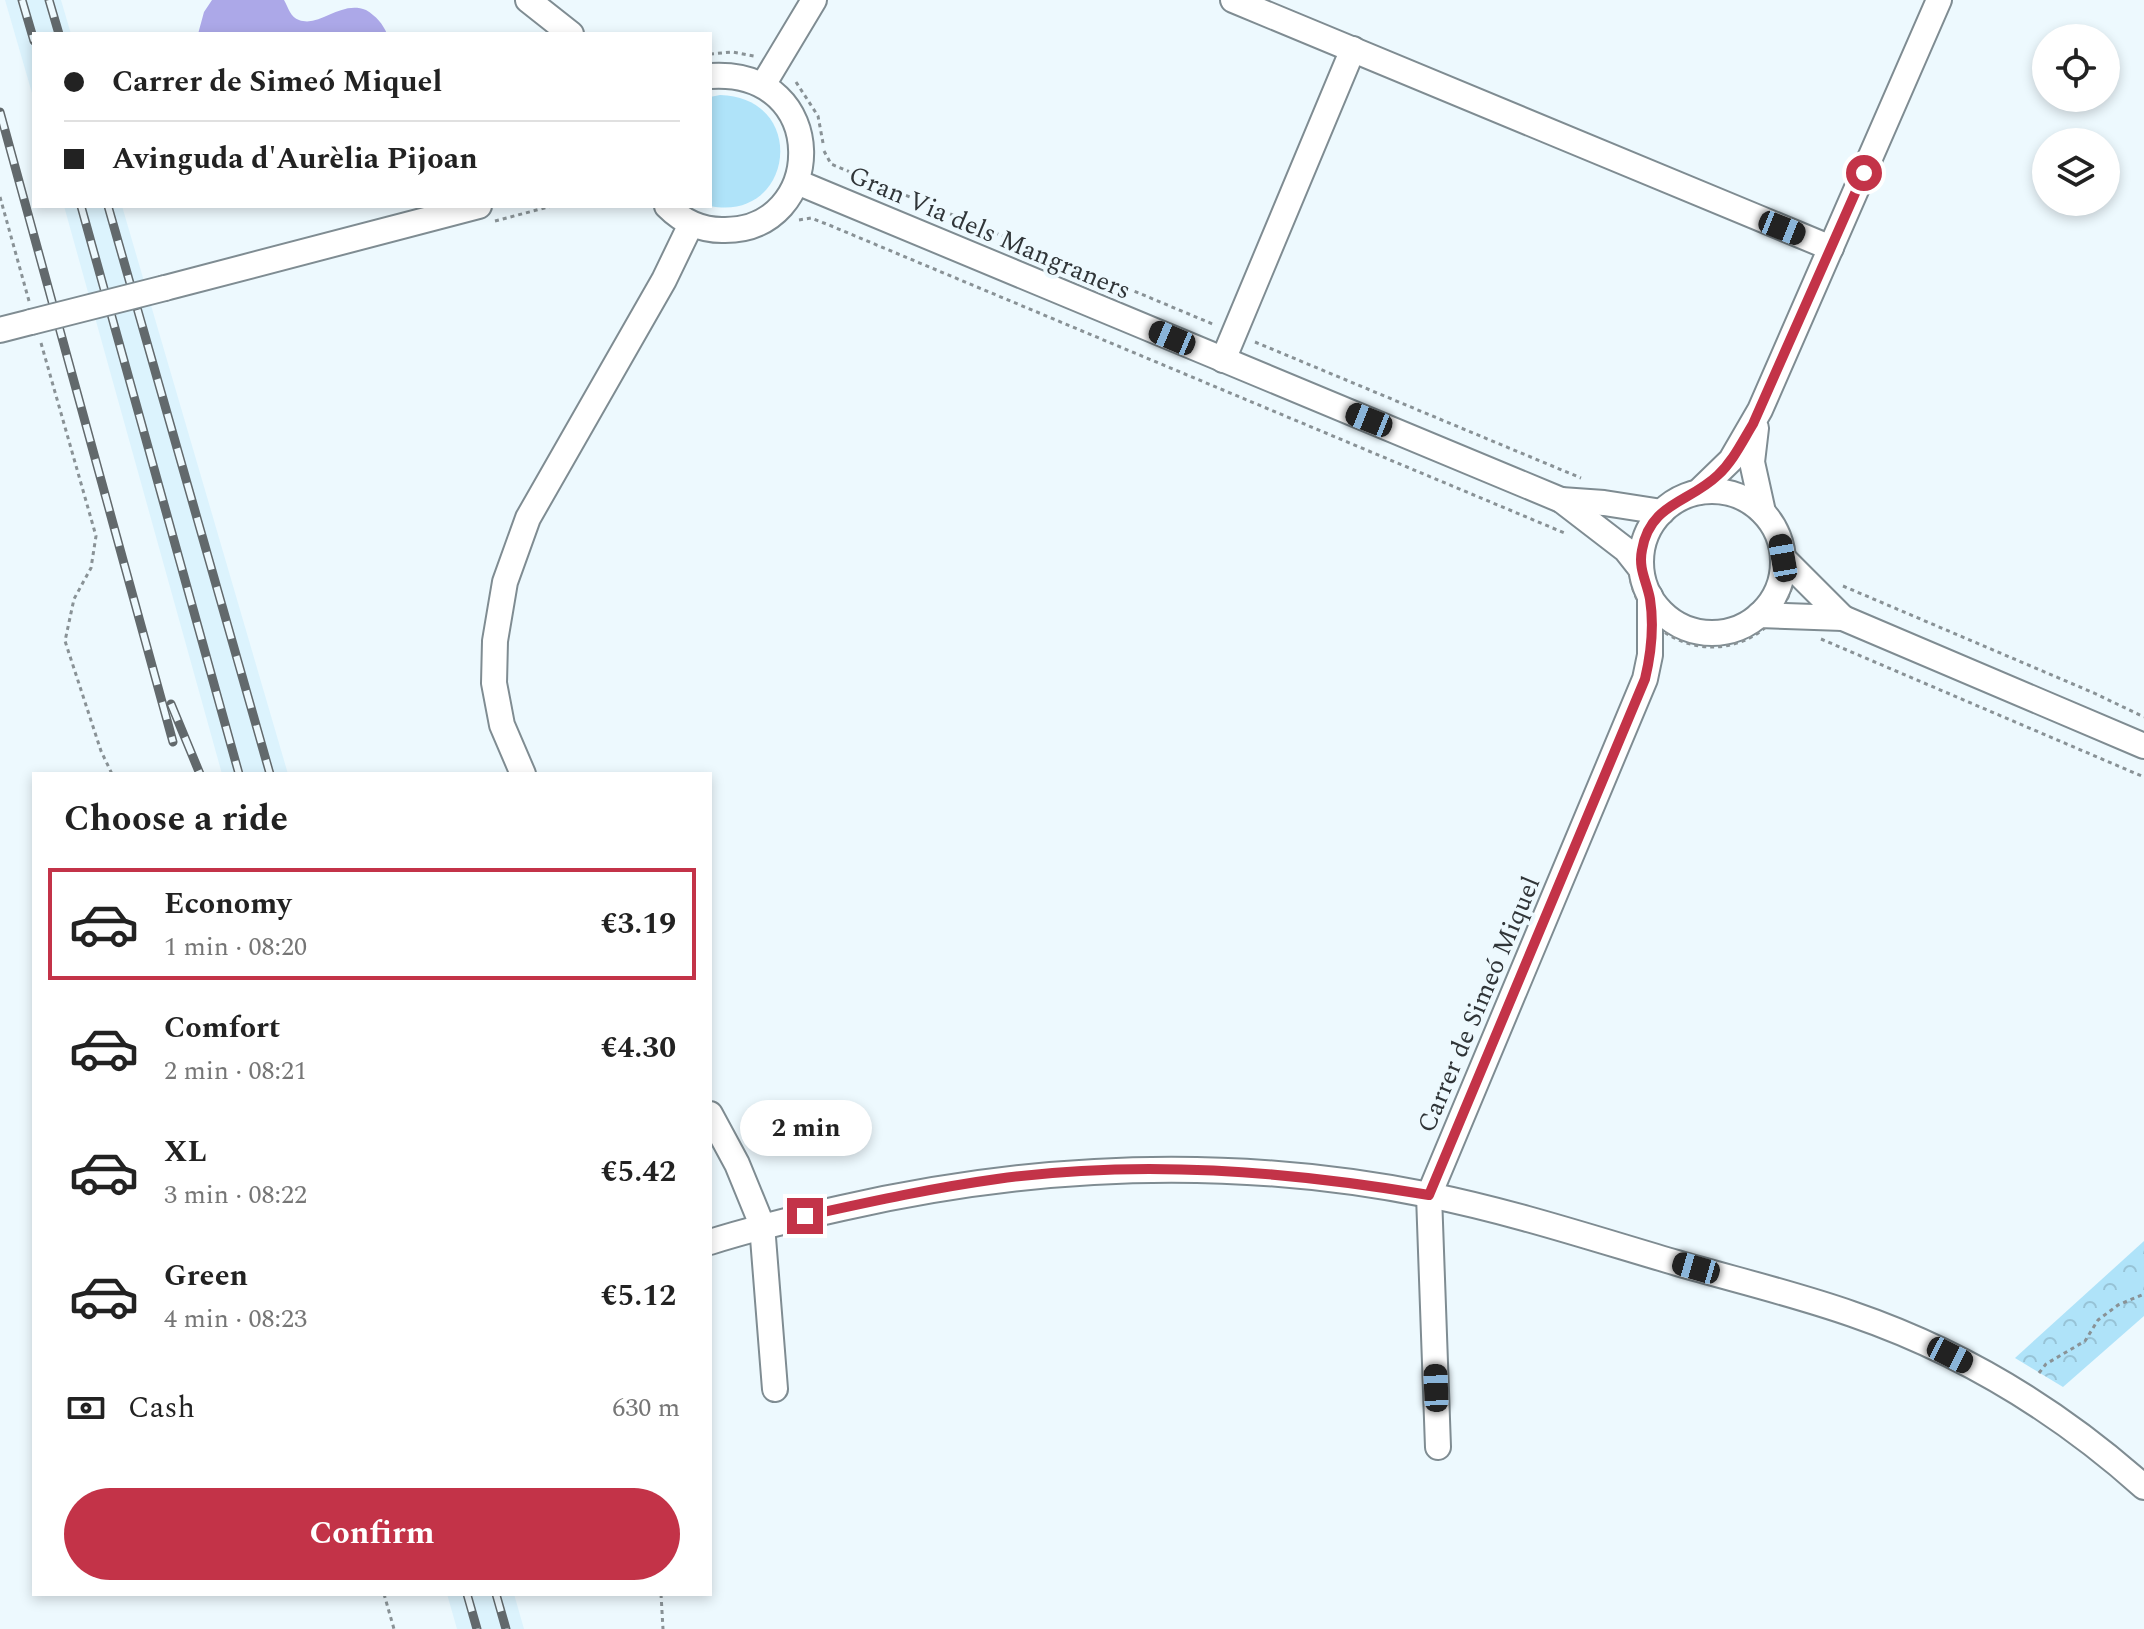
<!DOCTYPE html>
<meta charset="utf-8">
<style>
:root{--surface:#fff;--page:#f2f2f2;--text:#222;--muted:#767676;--line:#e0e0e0;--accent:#c33348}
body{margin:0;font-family:Spectral,serif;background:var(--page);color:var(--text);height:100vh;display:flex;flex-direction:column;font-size:30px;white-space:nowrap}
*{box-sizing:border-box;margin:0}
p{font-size:26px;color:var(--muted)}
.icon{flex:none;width:44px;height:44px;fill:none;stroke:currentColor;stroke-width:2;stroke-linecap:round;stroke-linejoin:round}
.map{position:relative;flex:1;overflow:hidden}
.sheet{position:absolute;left:32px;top:772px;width:680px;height:824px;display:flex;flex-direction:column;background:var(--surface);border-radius:0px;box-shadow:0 4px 12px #0003}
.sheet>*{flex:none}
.guide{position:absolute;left:32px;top:32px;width:680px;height:176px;border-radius:0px;box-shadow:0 4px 12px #0003;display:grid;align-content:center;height:176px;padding:0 32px;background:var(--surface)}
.tools{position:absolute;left:2032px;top:24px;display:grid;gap:16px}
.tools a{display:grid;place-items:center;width:88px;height:88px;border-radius:50%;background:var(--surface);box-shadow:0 4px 12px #0003;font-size:40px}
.end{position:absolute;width:36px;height:36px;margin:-18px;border:10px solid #c33348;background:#fff;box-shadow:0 0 0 4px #fff}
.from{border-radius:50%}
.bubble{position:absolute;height:56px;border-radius:28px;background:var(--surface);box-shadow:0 4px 12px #0003;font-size:26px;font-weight:700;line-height:56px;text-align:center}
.car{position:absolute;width:24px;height:48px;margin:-24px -12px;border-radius:10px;box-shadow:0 0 6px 2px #0007;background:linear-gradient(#222 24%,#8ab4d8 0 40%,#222 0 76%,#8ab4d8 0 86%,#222 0)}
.guide b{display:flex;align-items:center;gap:28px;height:76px;font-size:30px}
.guide b+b{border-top:2px solid var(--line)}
.guide i{width:20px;height:20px;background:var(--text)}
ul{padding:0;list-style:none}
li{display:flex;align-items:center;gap:24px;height:112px;margin:0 16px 12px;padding:0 16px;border:4px solid transparent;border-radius:0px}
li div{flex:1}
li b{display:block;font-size:30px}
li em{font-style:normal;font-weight:700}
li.current{border-color:var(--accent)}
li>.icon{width:72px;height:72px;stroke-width:1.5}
h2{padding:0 32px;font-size:36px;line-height:96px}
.pay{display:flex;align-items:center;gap:20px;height:88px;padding:0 32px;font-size:30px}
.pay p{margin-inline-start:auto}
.action{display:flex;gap:16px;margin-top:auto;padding:16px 32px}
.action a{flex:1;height:92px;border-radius:48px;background:var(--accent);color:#fff;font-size:32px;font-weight:700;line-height:92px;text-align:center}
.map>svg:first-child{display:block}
</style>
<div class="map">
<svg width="2144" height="1629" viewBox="0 0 2144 1629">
<defs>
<pattern id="park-crowns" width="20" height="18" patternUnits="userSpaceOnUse" patternTransform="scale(2)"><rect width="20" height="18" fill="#afe3f9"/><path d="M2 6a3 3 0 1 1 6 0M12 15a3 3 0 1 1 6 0" fill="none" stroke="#97c3d6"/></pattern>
</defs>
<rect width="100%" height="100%" fill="#edf9fe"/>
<g fill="#dcf3fd">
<polygon points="5,0 61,0 71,34 34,34 34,100"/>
<polygon points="64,206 122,206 288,774 222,774"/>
<polygon points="447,1594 514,1594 524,1629 457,1629"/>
</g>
<path fill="#afe3f9" d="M720 95C810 98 793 223 710 206V97Z"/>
<polygon fill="url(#park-crowns)" points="2144,1241 2144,1316 2063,1387 2015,1358"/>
<path fill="#aca8e8" d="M212 0H284C288 7 291 18 299 20 320 28 340 0 366 10 376 16 383 24 387 34H198L204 12Z"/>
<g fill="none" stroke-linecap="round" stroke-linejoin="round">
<g stroke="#7f8c92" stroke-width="28">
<g id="minor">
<polyline points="528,0 571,34"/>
<polyline points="1233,0 1831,248"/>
<polyline points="763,85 814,0"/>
<polyline points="797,182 1561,500 1626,550 1641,569"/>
<path d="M667 206C682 221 701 230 722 230 827 233 832 68 710 76"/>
<polyline points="165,288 479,206"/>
<polyline points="0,330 31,322"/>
<polyline points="1223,360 1353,49"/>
<polyline points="1756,428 1752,462 1763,512"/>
<circle cx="1712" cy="562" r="71"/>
<polyline points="1698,492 1731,460 1760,410 1939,0"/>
<polyline points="1561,500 1604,503 1662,512"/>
<polyline points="1783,558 1843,618"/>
<polyline points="1759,615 1843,618 2144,746"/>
<polyline points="523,774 502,725 494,683 495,641 505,582 528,518 664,280 691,224"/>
<polyline points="710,1114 737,1164 762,1225 775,1389"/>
<path d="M710 1242C754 1228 797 1218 842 1208 1035 1164 1234 1156 1429 1195 1513 1212 1595 1239 1677 1263 1736 1280 1795 1294 1852 1314 1960 1351 2059 1411 2144 1487"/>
<polyline points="1438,1447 1429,1195 1645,679 1650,655 1650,596"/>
</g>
</g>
<g stroke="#899296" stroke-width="3" stroke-dasharray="4 4" stroke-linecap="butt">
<polyline points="710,54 733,52 754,56"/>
<polyline points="796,82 818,116 823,143"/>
<polyline points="824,151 831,164 1215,325"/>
<polyline points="0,197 29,301"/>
<polyline points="799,220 811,218 829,225 1567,534"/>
<polyline points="495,221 552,206"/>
<polyline points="1255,342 1581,478"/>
<polyline points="41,343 96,536 91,568 74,599 65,641 101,751 112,774"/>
<circle cx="1712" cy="564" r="83"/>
<polyline points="1843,586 2094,693 2144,717"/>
<polyline points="1821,639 2144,777"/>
<polyline points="2039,1373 2046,1364 2085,1341 2098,1320 2118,1305 2144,1294"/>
<polyline points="384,1594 394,1629"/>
<polyline points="661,1594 663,1629"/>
</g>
<use href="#minor" stroke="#fff" stroke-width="24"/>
<g stroke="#62696c" stroke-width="9">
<g id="rail">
<polyline points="22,0 34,41"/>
<polyline points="49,0 59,34"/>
<polyline points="0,112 173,742"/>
<polyline points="81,206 239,774"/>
<polyline points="108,206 270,774"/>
<polyline points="171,704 200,774"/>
<polyline points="467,1594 477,1629"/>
<polyline points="496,1594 506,1629"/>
</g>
</g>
<use href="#rail" stroke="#edf9fe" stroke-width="6" stroke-dasharray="18" stroke-linecap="butt"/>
<g stroke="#7f8c92" stroke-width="28" stroke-linecap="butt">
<polyline id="minor-bridge" points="31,322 165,288"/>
</g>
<use href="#minor-bridge" stroke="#fff" stroke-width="24"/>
</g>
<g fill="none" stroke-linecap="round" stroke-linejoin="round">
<path stroke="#c33348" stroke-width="10" d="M805 1216C869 1202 932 1188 997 1179 1141 1159 1286 1171 1429 1195L1645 679C1651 654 1654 625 1650 599 1647 582 1638 569 1642 550 1650 503 1689 503 1718 475 1733 461 1742 442 1753 424L1864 173"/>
</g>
<g text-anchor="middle" stroke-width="8" stroke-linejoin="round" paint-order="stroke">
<g font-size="26" fill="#303538" stroke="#edf9fe">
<text transform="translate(990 232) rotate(23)" y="9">Gran Via dels Mangraners</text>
<text transform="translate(1478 1004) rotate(-67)" y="9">Carrer de Simeó Miquel</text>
</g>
</g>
</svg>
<div class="tools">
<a><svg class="icon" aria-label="locate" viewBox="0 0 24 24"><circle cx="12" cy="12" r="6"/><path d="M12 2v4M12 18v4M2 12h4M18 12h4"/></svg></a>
<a><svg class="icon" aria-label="layers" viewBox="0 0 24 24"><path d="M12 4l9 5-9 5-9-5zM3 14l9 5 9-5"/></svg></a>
</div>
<i class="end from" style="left:1864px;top:173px"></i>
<i class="end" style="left:805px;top:1216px"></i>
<div class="bubble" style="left:740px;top:1100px;width:132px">2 min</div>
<i class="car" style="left:1782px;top:228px;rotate:112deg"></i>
<i class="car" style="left:1172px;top:338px;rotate:293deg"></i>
<i class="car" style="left:1369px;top:420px;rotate:292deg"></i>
<i class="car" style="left:1783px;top:558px;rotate:350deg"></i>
<i class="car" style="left:1696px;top:1268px;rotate:286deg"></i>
<i class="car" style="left:1950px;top:1355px;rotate:117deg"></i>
<i class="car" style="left:1436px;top:1388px;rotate:358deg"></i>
<div class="guide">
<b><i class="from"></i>Carrer de Simeó Miquel</b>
<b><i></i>Avinguda d'Aurèlia Pijoan</b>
</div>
<section class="sheet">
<h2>Choose a ride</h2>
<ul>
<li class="current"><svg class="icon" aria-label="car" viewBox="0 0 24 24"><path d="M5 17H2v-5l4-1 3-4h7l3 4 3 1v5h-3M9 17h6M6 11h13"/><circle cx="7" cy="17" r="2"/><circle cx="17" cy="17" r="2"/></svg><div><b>Economy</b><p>1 min · 08:20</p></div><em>€3.19</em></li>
<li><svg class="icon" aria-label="car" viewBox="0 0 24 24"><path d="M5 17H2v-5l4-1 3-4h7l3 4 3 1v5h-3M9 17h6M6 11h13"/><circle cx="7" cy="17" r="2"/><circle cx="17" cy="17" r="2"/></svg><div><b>Comfort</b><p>2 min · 08:21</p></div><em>€4.30</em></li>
<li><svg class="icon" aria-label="car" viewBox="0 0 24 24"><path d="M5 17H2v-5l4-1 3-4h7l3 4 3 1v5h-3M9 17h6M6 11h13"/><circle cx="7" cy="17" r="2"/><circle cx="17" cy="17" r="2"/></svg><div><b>XL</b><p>3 min · 08:22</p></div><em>€5.42</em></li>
<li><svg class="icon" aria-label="car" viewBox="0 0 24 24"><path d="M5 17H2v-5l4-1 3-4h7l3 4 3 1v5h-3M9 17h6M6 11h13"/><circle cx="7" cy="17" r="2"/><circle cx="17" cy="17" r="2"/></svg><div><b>Green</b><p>4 min · 08:23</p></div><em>€5.12</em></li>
</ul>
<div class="pay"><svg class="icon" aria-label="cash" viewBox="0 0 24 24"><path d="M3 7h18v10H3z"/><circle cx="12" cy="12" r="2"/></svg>Cash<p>630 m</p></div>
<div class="action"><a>Confirm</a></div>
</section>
</div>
